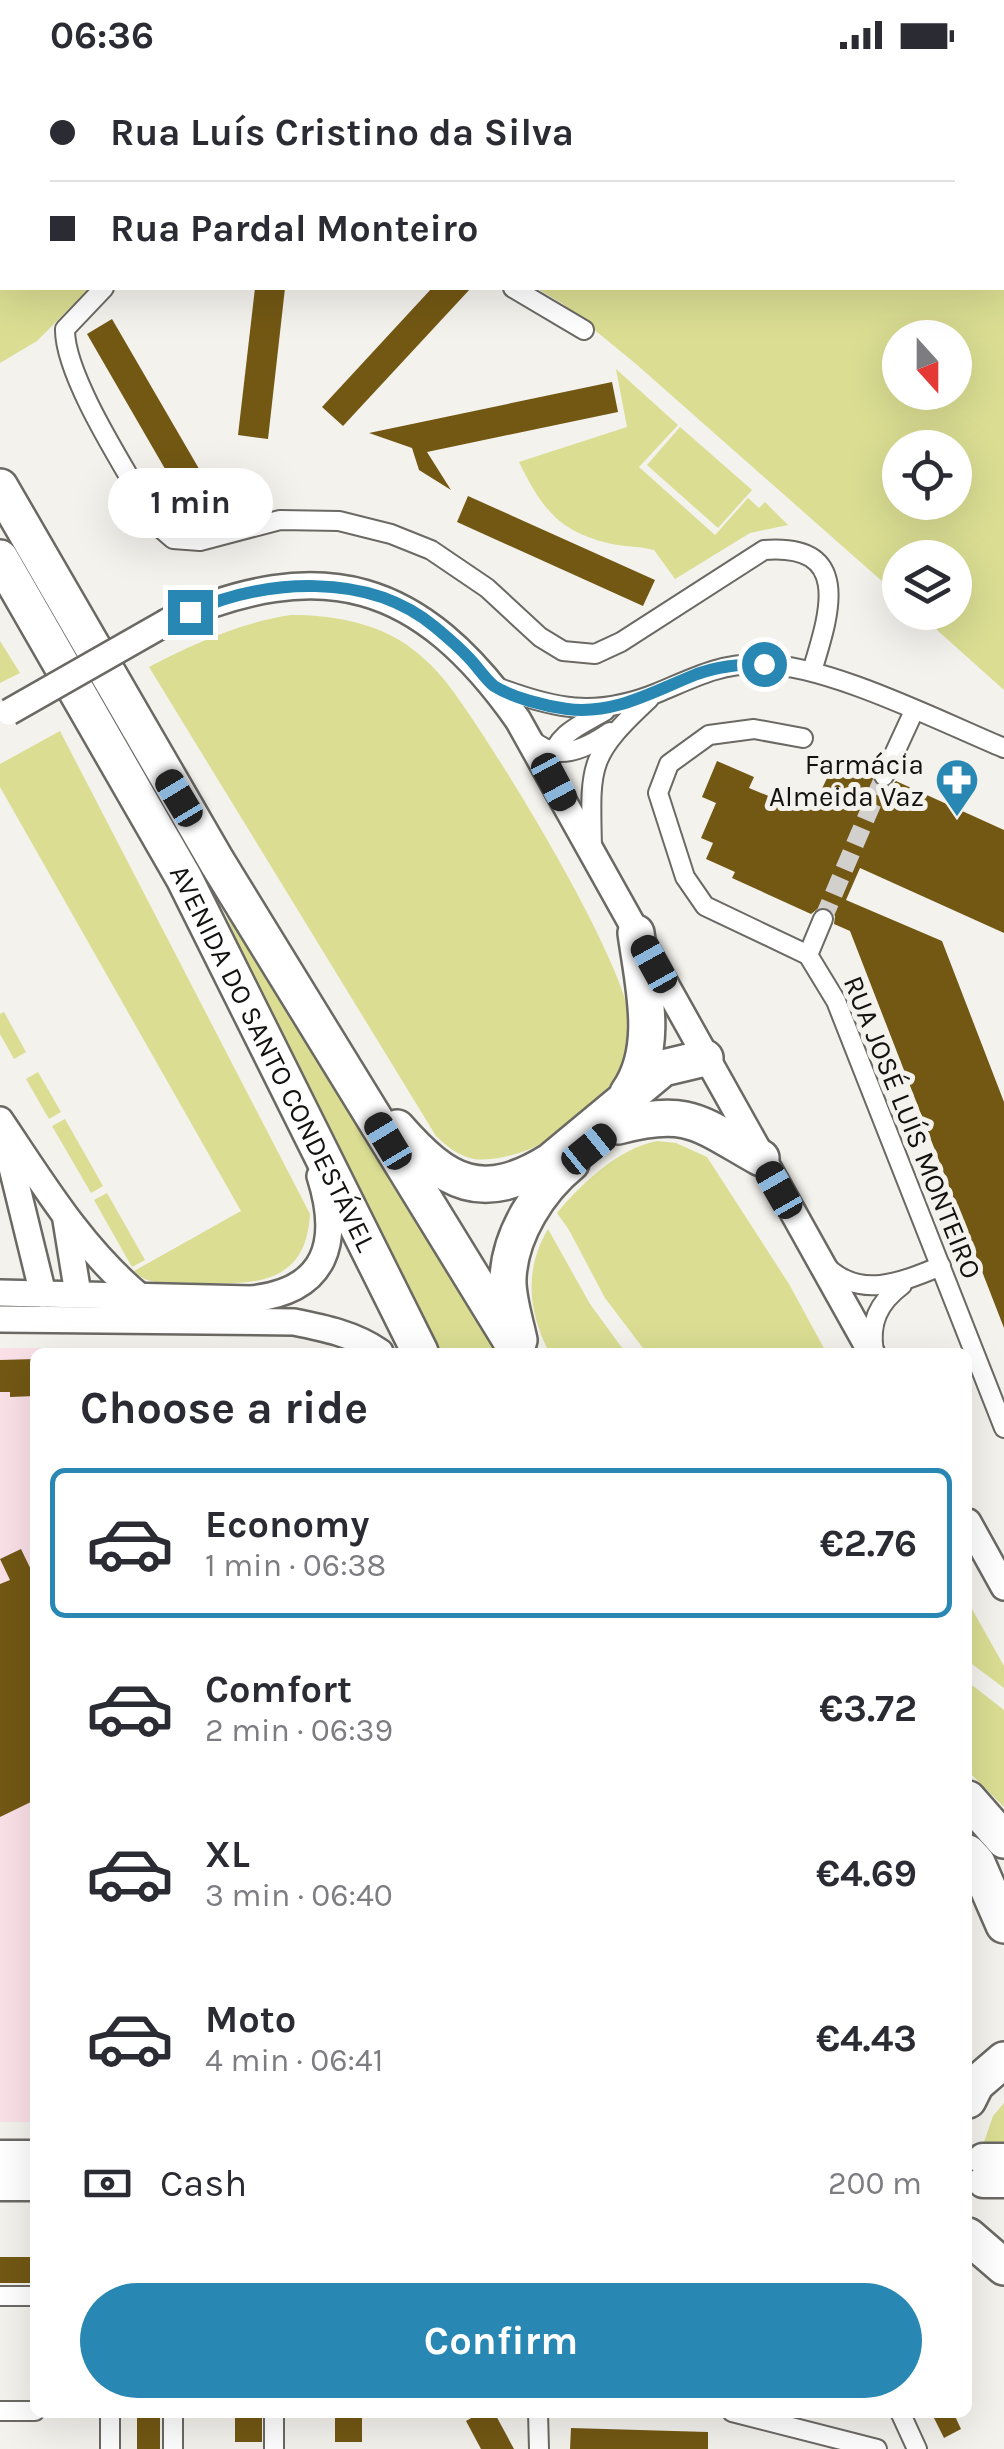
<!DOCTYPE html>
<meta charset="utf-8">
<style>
:root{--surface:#fff;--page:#f7f7f7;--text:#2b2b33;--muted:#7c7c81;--line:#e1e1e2;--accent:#2888b3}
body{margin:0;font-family:Karla,sans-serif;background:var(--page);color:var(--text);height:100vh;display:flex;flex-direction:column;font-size:38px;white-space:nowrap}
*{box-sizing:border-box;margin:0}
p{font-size:32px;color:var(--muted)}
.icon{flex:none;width:55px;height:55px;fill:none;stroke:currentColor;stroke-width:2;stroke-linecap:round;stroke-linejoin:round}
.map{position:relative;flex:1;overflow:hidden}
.details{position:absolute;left:30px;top:1278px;width:942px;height:1070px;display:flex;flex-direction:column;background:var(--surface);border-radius:15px;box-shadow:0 10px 40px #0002}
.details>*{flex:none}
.banner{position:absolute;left:0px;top:0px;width:1005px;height:220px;box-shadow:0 10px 40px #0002;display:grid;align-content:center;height:220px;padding:0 50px;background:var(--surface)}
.needle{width:65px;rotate:159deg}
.tools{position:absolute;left:882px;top:250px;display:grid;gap:20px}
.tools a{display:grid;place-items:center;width:90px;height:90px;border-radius:50%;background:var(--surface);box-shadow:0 10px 40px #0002;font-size:50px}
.end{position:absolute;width:45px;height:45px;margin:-22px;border:12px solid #2888b3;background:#fff;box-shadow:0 0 0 5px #fff}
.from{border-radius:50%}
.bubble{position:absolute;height:70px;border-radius:35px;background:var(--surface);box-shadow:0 10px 40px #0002;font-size:32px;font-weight:700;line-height:70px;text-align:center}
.car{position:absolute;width:30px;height:60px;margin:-30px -15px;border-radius:12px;box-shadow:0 0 8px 2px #0007;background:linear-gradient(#222 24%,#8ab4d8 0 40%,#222 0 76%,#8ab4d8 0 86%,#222 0)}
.banner b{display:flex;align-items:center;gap:35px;height:95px;font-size:38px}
.banner b+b{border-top:2px solid var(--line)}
.banner i{width:25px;height:25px;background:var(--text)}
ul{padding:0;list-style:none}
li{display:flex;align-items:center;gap:30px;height:150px;margin:0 20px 15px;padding:0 30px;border:5px solid transparent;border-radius:15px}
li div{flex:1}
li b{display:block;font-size:38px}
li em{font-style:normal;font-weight:700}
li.current{border-color:var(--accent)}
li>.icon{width:90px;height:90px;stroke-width:1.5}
h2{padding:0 50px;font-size:45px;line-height:120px}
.pay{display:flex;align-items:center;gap:25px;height:110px;padding:0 50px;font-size:38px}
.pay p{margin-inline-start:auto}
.button{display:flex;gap:20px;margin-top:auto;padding:20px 50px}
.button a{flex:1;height:115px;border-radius:60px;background:var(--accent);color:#fff;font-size:40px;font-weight:700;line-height:115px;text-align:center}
.status{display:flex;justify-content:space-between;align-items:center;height:70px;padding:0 50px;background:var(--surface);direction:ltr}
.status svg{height:28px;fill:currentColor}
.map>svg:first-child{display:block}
</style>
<div class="status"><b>06:36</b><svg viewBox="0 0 49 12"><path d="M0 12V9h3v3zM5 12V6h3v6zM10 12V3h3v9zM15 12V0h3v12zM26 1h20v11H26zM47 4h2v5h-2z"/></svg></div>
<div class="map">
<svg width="1004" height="2379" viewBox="0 0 1004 2379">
<rect width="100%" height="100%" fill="#f4f2ed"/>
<polygon fill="#fae0e7" points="0,1278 289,1279 333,1282 35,1282 35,2052 0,2052"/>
<g fill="#dadd92" fill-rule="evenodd">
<path d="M0 0H1004V620L918 543 955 542V488H900V527L636 294 563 234 536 218H1002V2H2V218H90L37 271 0 293ZM900 268H955V322H900ZM900 378H955V432H900Z"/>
<path d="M616 299 678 355 639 397 715 465 748 428 759 438 765 432 788 455 750 463 675 509 654 480C639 476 623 477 608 473 558 461 541 437 519 392L627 357Z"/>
<polygon points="680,357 752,420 718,458 647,395"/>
<path d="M291 545C332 545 373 552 407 575 421 585 435 598 446 612 488 665 632 899 631 959 631 974 626 990 619 1003 605 1026 563 1059 540 1074 526 1083 491 1092 474 1089 458 1086 447 1076 436 1066L149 597C195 573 239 553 291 545Z"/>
<polygon points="0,571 20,603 0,613"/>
<path d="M60 661 310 1144C306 1218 250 1214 194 1213 175 1212 147 1217 134 1201L241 1141 0 717V694Z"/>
<polygon points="207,801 508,1282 435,1282 249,899"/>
<polygon points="4,942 26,982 14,989 0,964 0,944"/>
<polygon points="38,1002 61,1042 49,1049 26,1009"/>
<polygon points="65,1049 103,1116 91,1123 52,1056"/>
<path d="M657 1071 676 1073 707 1087 789 1214 826 1282H646L605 1228 569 1160 557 1143C581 1114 619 1078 657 1071Z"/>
<polygon points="107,1123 145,1190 132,1197 94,1130"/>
<path d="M548 1159 590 1234 625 1282H549C528 1241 524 1200 548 1159Z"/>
<polygon points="968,1532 1004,1596 1004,1618 968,1591"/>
<polygon points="968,1612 1004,1640 1004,1737 968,1701"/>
<polygon points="1004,2033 1004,2075 983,2075 993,2046"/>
</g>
<g fill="#735814">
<polygon points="255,218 285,218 268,369 238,365"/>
<polygon points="432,218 471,218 343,356 322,337"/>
<polygon points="112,249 216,428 190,442 87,264"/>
<polygon points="612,312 618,342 427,382 451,420 419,400 412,378 369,363"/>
<polygon points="468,426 655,510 643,536 457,452"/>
<polygon points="838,685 873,701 873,712 880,718 890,717 896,711 1004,760 1004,863 860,798 846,830 942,871 1004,1032 1004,1258 850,861 834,854 835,846 829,838 820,837 811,844 732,808 735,802 706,789 713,773 701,768 716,733 702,727 717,691 754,707 749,718 805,741 813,722 819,725"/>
<polygon points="35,1289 35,1326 10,1327 10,1322 0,1322 0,1290"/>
<polygon points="21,1479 35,1508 35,1730 0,1747 0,1514 10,1510 0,1489"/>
<rect x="0" y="2187" width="35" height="26"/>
<rect x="137" y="2342" width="23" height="37"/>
<rect x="235" y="2342" width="27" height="30"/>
<rect x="335" y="2342" width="27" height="30"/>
<polygon points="482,2342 494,2342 514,2379 481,2379 466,2351"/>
<polygon points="931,2342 953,2342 961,2359 944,2368"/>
<polygon points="571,2358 708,2362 708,2379 570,2379"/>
</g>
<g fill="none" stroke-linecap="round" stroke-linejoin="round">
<polyline stroke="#d2d0cc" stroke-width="18" stroke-dasharray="18 9" stroke-linecap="butt" points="823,849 884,706"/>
<g stroke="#6b6964" stroke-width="22">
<g id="street">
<path d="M104 218 65 259C64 308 132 409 158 456L173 469 200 471 280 450 339 451 391 464 431 480 487 518 540 567 563 581 595 584 621 572 764 480C854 473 829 545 812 601"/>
<polyline points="513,218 584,260"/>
<path d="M494 616C554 639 595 648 657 623 691 609 720 593 759 594 827 594 939 651 1004 678"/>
<path d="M530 668C556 693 584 680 610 662"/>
<polyline points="803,668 754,659 709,665 669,694 658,723 685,807 705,836 808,885 836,931 1004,1358"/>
<path d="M550 693C556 663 581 655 605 641"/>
<polyline points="884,706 914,641"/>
<path d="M592 777C590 694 588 686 649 629"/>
<polyline points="808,885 823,849"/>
<path d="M826 1196C860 1230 902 1212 941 1196"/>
<path d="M874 1282C869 1253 878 1233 902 1215"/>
<polyline points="0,2226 35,2226"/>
<polyline points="0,2341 35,2341"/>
<polyline points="110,2342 110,2379"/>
<polyline points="173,2342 173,2379"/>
<polyline points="274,2342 274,2379"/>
<polyline points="538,2342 539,2379"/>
<polyline points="732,2342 877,2379"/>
<polyline points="900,2342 917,2379"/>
</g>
</g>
<g stroke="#6b6964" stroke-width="30">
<g id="secondary">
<path d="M167 552C323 483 420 511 518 650L871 1282"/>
<path d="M0 1050C42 1112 80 1176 137 1224"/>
<polyline points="6,1073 43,1224"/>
<polyline points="66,1150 78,1224"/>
<path d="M0 1223 251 1229C327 1221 341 1172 320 1106"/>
<path d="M0 1249 294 1252C324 1258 354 1264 380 1282"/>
<polyline points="968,1452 1004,1517"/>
</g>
</g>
<g stroke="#6b6964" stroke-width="35">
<g id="primary">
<polyline points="0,2086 35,2086"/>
<polyline points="983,2089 1004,2089"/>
<polyline points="983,2112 1004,2112"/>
<polyline points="0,2115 35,2115"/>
</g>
</g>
<g stroke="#6b6964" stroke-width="40">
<g id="highway">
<polyline points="0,417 217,792 518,1282"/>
<path id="s1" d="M0 488 184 808 420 1282"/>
<path d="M628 1023C660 978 643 914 636 863"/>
<path d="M618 1056C689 1037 700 1054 761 1088"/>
<path d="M397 1058C446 1114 482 1134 551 1091L663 998 705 988"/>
<path d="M519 1270C515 1251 507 1227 508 1208 510 1164 539 1119 571 1093"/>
<polyline points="968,1729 1004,1770"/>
<polyline points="968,1783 977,1793 1004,1855"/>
<polyline points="968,2030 976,2014 1004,1990"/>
<polyline points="968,2166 1004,2197"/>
</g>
</g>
<use href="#street" stroke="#fff" stroke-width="18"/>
<use href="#secondary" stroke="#fff" stroke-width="25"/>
<use href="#primary" stroke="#fff" stroke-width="30"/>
<use href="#highway" stroke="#fff" stroke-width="35"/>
<g stroke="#6b6964" stroke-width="30" stroke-linecap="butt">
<polyline id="secondary-bridge" points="9,642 167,552"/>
</g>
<use href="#secondary-bridge" stroke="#fff" stroke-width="25"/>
</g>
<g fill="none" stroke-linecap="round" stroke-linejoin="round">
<path stroke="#2888b3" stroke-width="12" d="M190 542C265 509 368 501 435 557 447 567 459 577 469 588 477 596 485 609 494 616 513 628 545 636 567 639 615 645 654 621 697 604 719 596 741 594 764 594"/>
</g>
<defs>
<g id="pharmacy-pin" transform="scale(2.25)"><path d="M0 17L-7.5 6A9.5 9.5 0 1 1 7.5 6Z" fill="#2888b3" stroke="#f4f2ed"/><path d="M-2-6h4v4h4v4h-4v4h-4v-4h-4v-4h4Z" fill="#fff"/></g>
</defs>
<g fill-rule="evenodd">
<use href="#pharmacy-pin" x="957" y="710"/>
</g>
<g text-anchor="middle" stroke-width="10" stroke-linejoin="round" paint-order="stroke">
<g font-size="28" fill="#131210" stroke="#f4f2ed" text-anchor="end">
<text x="924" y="704">Farmácia<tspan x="924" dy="32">Almeida Vaz</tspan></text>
</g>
<g font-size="28" fill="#131210" stroke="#f4f2ed">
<text dy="10" stroke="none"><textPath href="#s1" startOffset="570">AVENIDA DO SANTO CONDESTÁVEL</textPath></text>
<text transform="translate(913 1057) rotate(68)" y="10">RUA JOSÉ LUÍS MONTEIRO</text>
</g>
</g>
</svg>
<div class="tools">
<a><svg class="needle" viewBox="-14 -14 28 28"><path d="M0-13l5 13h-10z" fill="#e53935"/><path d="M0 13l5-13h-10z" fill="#7c7c81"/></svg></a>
<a><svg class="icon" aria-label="locate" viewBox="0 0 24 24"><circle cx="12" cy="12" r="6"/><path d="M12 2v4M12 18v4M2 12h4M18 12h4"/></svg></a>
<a><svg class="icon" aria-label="layers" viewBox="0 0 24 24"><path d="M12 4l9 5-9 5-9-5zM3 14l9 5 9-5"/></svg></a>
</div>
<i class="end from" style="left:764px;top:594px"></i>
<i class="end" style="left:190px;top:542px"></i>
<div class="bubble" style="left:108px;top:398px;width:165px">1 min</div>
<i class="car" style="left:554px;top:712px;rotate:152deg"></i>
<i class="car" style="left:179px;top:728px;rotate:329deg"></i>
<i class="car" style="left:654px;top:894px;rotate:331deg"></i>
<i class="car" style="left:388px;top:1071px;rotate:329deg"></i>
<i class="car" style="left:589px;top:1079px;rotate:51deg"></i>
<i class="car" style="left:779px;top:1120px;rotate:330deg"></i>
<div class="banner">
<b><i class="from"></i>Rua Luís Cristino da Silva</b>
<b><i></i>Rua Pardal Monteiro</b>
</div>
<section class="details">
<h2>Choose a ride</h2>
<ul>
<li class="current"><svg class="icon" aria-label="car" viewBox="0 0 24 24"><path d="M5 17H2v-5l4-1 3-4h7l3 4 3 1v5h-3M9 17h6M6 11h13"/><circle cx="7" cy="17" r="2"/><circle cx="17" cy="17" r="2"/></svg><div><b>Economy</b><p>1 min · 06:38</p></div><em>€2.76</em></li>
<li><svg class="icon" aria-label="car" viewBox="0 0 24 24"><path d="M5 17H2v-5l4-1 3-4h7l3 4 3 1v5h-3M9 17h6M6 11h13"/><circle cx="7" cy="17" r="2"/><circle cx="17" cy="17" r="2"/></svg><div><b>Comfort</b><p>2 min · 06:39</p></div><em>€3.72</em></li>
<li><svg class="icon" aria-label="car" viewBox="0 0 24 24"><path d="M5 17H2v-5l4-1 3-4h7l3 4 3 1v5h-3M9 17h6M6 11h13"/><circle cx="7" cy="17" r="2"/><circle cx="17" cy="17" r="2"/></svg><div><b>XL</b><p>3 min · 06:40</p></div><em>€4.69</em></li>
<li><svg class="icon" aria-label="car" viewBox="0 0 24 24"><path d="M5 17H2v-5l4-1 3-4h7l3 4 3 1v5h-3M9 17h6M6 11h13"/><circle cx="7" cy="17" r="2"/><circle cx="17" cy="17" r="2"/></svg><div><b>Moto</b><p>4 min · 06:41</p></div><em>€4.43</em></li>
</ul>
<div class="pay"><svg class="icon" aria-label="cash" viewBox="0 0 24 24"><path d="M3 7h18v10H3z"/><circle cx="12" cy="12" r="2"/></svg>Cash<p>200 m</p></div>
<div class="button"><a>Confirm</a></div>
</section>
</div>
